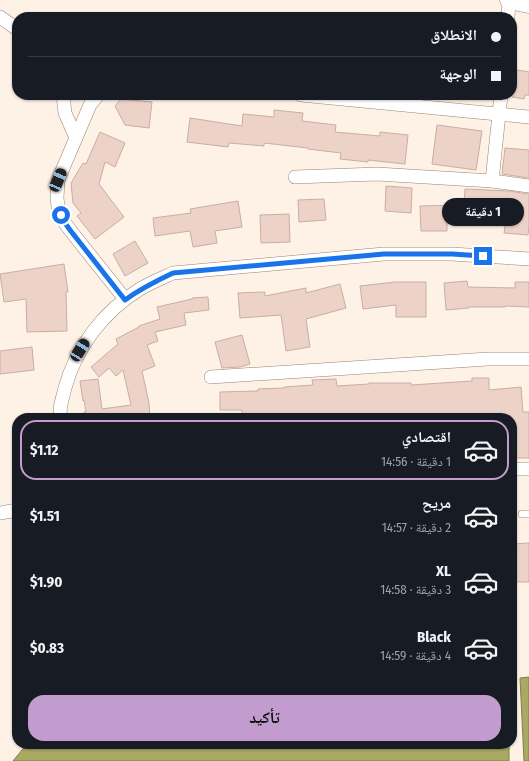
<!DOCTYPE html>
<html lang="ar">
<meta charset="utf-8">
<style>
:root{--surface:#171b24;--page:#20242c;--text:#f1f3f6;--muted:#9ea1a6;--line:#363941;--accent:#c29ccf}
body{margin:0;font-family:"Fira Sans Condensed","Noto Naskh Arabic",sans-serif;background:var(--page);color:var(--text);direction:rtl;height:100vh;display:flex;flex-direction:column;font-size:15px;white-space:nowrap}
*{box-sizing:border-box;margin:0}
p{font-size:13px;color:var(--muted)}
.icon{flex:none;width:22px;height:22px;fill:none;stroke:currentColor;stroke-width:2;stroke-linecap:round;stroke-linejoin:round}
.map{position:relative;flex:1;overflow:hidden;direction:ltr}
.sheet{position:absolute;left:12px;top:413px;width:505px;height:336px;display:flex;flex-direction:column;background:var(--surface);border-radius:16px;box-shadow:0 1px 3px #0004;direction:rtl}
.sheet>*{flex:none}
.hud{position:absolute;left:12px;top:12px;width:505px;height:88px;border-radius:16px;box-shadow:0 1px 3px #0004;direction:rtl;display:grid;align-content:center;height:88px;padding:0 16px;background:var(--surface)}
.end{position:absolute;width:18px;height:18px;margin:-9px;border:5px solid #1a73e8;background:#fff;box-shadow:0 0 0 2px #fff}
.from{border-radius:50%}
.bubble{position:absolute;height:28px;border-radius:14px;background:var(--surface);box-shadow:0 1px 3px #0004;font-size:13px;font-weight:700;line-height:28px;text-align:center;direction:rtl}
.car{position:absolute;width:12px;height:24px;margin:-12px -6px;border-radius:5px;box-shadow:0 0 3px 1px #0007;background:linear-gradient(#222 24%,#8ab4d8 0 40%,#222 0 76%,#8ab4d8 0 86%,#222 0)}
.hud b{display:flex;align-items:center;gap:14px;height:38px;font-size:15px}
.hud b+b{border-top:1px solid var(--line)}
.hud i{width:10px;height:10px;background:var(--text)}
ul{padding:7px 0 0;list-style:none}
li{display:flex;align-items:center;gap:12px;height:60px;margin:0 8px 6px;padding:0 8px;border:2px solid transparent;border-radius:16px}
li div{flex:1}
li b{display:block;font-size:15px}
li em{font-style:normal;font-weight:700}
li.on{border-color:var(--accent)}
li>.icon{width:36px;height:36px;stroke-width:1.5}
.button{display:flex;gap:8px;margin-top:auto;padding:8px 16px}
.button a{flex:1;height:46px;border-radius:16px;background:var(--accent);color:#111;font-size:16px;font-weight:700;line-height:46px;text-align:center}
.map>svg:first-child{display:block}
</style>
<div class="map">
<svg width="529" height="761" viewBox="0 0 529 761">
<rect width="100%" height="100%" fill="#fef1e6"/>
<g fill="#a8a962" stroke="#807f4b">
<polygon points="529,677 529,761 524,761 520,678"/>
<polygon points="27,744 509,744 509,761 13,761"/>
</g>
<g fill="#edd2c7" stroke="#c8aea3">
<polygon points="512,69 529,72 529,95 525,95 524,99 512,97"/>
<polygon points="121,99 152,102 149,128 125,125 115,106"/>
<polygon points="274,110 303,113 302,121 336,125 335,132 380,136 380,132 408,135 405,164 368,160 368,162 340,159 341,153 308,149 308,148 264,143 264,146 229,143 228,147 187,142 190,118 242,126 243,114 274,117"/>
<polygon points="437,125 482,131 476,170 432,164"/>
<polygon points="100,132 125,143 115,167 105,162 99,184 124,217 95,239 77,216 81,213 73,203 71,183 83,163 86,164"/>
<polygon points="505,148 529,150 529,178 502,174"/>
<polygon points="386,186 412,188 411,213 385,211"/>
<polygon points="465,189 509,191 529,194 529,226 528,235 504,233 506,220 447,217 447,231 421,231 420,206 464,205"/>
<polygon points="324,199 326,220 299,222 298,200"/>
<polygon points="238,201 242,227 215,231 217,243 193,247 190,231 155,236 153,218 191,213 190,209"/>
<polygon points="289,214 290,242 261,243 260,215"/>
<polygon points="135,241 148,263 125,276 113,254"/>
<polygon points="64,264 68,292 66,292 67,331 27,332 26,299 4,302 0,274"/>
<polygon points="467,281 468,287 515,288 515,282 529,282 529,307 505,306 505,307 469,307 469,308 446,310 444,283"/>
<polygon points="395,282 426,282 426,317 396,317 396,305 363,309 360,286"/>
<polygon points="340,284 346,308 306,319 310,347 286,351 281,315 240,318 238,293 265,292 265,296 306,288 306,293"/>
<polygon points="208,297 209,310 184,313 186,325 155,332 158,341 147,345 155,366 142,371 149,403 150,418 85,418 84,412 86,412 84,400 83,401 80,381 98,379 102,409 131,405 123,370 116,376 109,368 99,377 91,367 118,344 116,339 139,327 139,326 160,319 157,307 192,299 192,298"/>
<polygon points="242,335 250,364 240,367 222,368 215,342"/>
<polygon points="32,347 34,370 0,374 0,351"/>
<polygon points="472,378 489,378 489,390 521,387 523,412 529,412 529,458 512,458 512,418 242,418 242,410 220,410 220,392 258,391 258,389 284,388 284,387 313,385 312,380 336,379 337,386 369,384 369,383 411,383 411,385 472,381"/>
<polygon points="529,543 529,582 515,582 512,578 512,544"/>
</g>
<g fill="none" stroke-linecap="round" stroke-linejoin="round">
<g stroke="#978573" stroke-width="8">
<polyline id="service" points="522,514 529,514"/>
</g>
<g stroke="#978573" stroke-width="14">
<g id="minor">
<polyline points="0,17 17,29"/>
<polyline points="508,17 509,0"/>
<polyline points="63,95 65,113 76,138"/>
<polyline points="98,95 90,105 58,180 57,198 58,206 65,223 70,230 125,299"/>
<polyline points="301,95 529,117"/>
<polyline points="295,177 377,174 492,181 529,186"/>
<polyline points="492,181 501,95"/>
<polyline points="211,377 488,359 529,359"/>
<path d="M61 418C58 409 63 397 65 388 76 347 104 311 140 289 150 283 162 278 173 273L384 254H452L529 259"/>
<polyline points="512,469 529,469"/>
<polyline points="0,513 17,510"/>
</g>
</g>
<g stroke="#978573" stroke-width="19">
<polyline id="secondary" points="509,0 529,4"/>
</g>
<use href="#service" stroke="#fff" stroke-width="7"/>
<use href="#minor" stroke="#fff" stroke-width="13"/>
<use href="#secondary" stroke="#fff" stroke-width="18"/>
</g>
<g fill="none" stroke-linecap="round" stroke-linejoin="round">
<path stroke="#1a73e8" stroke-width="5" d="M61 215 65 223 70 230 125 300C140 289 156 281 173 273L384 254H452L483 256"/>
</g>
</svg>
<i class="end from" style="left:61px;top:215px"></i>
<i class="end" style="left:483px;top:256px"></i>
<div class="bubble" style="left:442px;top:198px;width:82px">1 دقيقة</div>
<i class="car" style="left:58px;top:180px;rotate:23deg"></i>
<i class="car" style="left:80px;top:350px;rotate:32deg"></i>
<div class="hud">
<b><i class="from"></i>الانطلاق</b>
<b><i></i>الوجهة</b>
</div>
<section class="sheet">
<ul>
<li class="on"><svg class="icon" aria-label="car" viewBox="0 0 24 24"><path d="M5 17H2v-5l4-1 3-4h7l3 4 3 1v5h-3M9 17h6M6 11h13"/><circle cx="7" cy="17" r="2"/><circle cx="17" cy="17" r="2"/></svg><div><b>اقتصادي</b><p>1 دقيقة · 14:56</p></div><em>$1.12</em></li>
<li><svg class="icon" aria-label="car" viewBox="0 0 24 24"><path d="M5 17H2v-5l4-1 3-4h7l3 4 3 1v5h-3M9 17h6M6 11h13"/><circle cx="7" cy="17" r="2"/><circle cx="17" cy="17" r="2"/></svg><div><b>مريح</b><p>2 دقيقة · 14:57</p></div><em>$1.51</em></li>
<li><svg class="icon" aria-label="car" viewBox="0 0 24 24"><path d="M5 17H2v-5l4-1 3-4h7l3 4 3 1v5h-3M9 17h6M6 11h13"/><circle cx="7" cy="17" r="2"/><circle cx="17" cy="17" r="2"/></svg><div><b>XL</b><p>3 دقيقة · 14:58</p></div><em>$1.90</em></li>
<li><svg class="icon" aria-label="car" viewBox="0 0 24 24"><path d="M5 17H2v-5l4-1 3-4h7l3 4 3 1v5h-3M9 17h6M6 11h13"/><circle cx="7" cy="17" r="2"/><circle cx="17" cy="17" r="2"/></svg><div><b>Black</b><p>4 دقيقة · 14:59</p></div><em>$0.83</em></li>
</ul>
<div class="button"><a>تأكيد</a></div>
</section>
</div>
